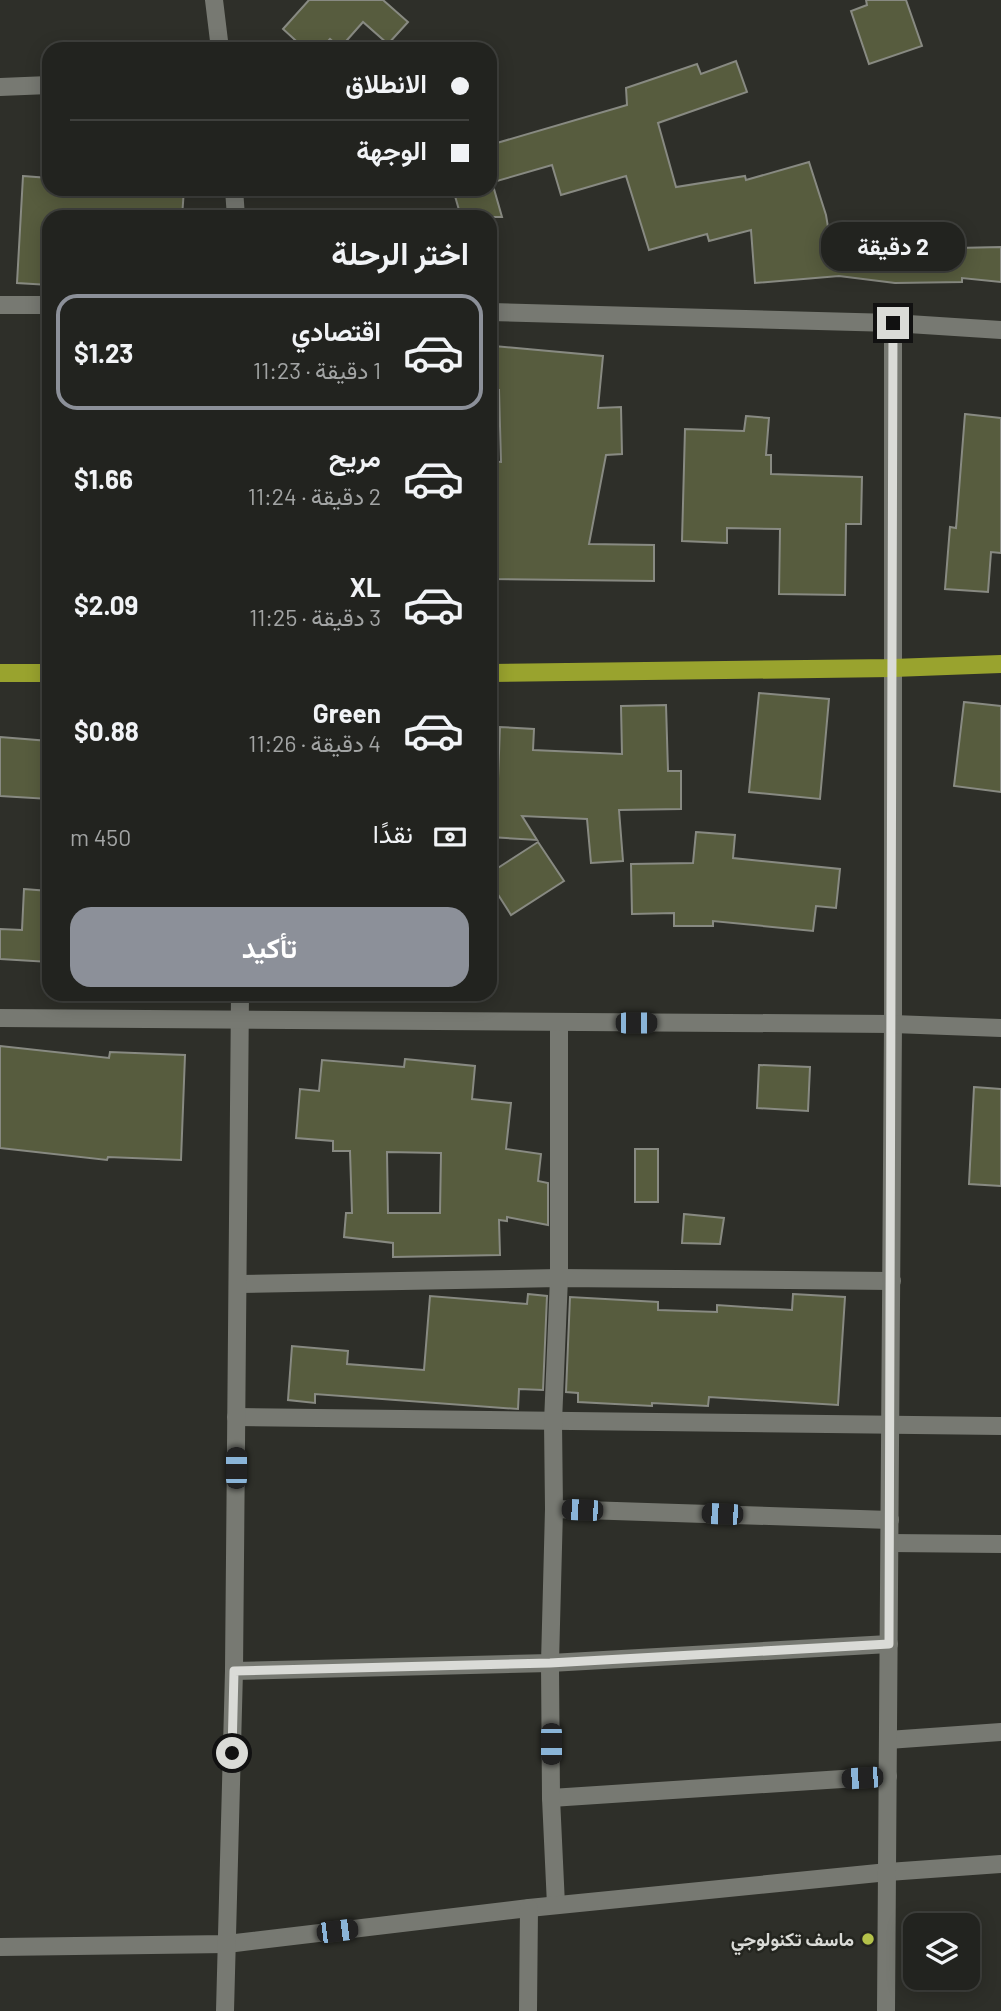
<!DOCTYPE html>
<html lang="ar">
<meta charset="utf-8">
<style>
:root{--surface:#22231f;--page:#2e2f2c;--text:#f1f3f6;--muted:#a2a4a4;--line:#3f403d;--accent:#8c9099}
body{margin:0;font-family:Barlow,Vazirmatn,sans-serif;background:var(--page);color:var(--text);direction:rtl;height:100vh;display:flex;flex-direction:column;font-size:26px;white-space:nowrap}
*{box-sizing:border-box;margin:0}
p{font-size:23px;color:var(--muted)}
.icon{flex:none;width:38px;height:38px;fill:none;stroke:currentColor;stroke-width:2;stroke-linecap:round;stroke-linejoin:round}
.map{position:relative;flex:1;overflow:hidden;direction:ltr}
.panel{position:absolute;left:42px;top:210px;width:455px;height:791px;display:flex;flex-direction:column;background:var(--surface);border-radius:21px;box-shadow:0 4px 18px #0003,0 0 0 2px var(--line);direction:rtl}
.panel>*{flex:none}
.guide{position:absolute;left:42px;top:42px;width:455px;height:154px;border-radius:21px;box-shadow:0 4px 18px #0003,0 0 0 2px var(--line);direction:rtl;display:grid;align-content:center;height:154px;padding:0 28px;background:var(--surface)}
.fabs{position:absolute;left:903px;top:1913px;display:grid;gap:14px}
.fabs a{display:grid;place-items:center;width:77px;height:77px;border-radius:14px;background:var(--surface);box-shadow:0 4px 18px #0003,0 0 0 2px var(--line);font-size:35px}
.end{position:absolute;width:32px;height:32px;margin:-16px;border:9px solid #dadbd7;background:#111;box-shadow:0 0 0 4px #111}
.from{border-radius:50%}
.bubble{position:absolute;height:49px;border-radius:21px;background:var(--surface);box-shadow:0 4px 18px #0003,0 0 0 2px var(--line);font-size:23px;font-weight:700;line-height:49px;text-align:center;direction:rtl}
.car{position:absolute;width:21px;height:42px;margin:-21px -10px;border-radius:9px;box-shadow:0 0 5px 2px #0007;background:linear-gradient(#222 24%,#8ab4d8 0 40%,#222 0 76%,#8ab4d8 0 86%,#222 0)}
.guide b{display:flex;align-items:center;gap:24px;height:66px;font-size:26px}
.guide b+b{border-top:2px solid var(--line)}
.guide i{width:18px;height:18px;background:var(--text)}
ul{padding:0;list-style:none}
li{display:flex;align-items:center;gap:21px;height:116px;margin:0 14px 10px;padding:0 14px;border:4px solid transparent;border-radius:21px}
li div{flex:1}
li b{display:block;font-size:26px}
li em{font-style:normal;font-weight:700}
li.selected{border-color:var(--accent)}
li>.icon{width:63px;height:63px;stroke-width:1.5}
h2{padding:0 28px;font-size:32px;line-height:84px}
.pay{display:flex;align-items:center;gap:18px;height:77px;padding:0 28px;font-size:26px}
.pay p{margin-inline-start:auto}
.primary-button{display:flex;gap:14px;margin-top:auto;padding:14px 28px}
.primary-button a{flex:1;height:80px;border-radius:21px;background:var(--accent);color:#fff;font-size:28px;font-weight:700;line-height:80px;text-align:center}
.map>svg:first-child{display:block}
</style>
<div class="map">
<svg width="1001" height="2011" viewBox="0 0 1001 2011">
<rect width="100%" height="100%" fill="#2e2f29"/>
<g fill="#575c3e" stroke="#888a82" stroke-width="2" fill-rule="evenodd">
<polygon points="309,0 383,0 408,22 388,44 363,22 340,48 330,39 321,49 305,49 283,29"/>
<polygon points="866,0 906,0 922,46 869,64 851,11 867,5"/>
<polygon points="736,61 747,92 658,123 676,187 745,176 746,180 809,162 826,215 831,245 911,254 911,249 1001,247 1001,282 962,278 962,282 895,283 839,276 755,283 751,230 709,241 707,234 649,250 626,176 561,195 552,165 490,183 490,145 627,105 626,88 697,64 701,74"/>
<polygon points="23,176 49,178 49,189 184,189 182,217 49,217 49,285 17,283"/>
<polygon points="453,189 494,189 502,217 461,217"/>
<polygon points="494,346 603,356 598,408 621,407 622,454 606,455 589,544 654,545 654,581 490,579 490,461 501,462 499,390 490,389"/>
<polygon points="965,414 1001,418 1001,553 991,552 988,592 945,589 950,527 956,528"/>
<polygon points="746,416 769,418 766,455 771,455 771,474 862,477 861,524 846,524 845,595 779,594 780,529 727,528 727,543 682,541 685,429 744,431"/>
<polygon points="759,693 829,699 820,799 749,792"/>
<polygon points="964,702 1001,706 1001,792 954,786"/>
<polygon points="666,705 668,771 681,771 681,809 619,810 623,861 591,863 587,819 522,816 537,840 490,837 490,767 498,779 500,727 534,729 533,750 622,754 621,706"/>
<polygon points="0,737 49,741 49,799 0,796"/>
<polygon points="696,832 735,835 733,858 840,869 836,908 816,906 813,931 713,921 713,926 674,926 674,913 632,914 631,864 693,863"/>
<polygon points="538,842 564,881 511,915 490,882 490,873"/>
<polygon points="24,889 49,891 49,962 0,959 0,929 22,930"/>
<polygon points="0,1046 109,1058 110,1052 185,1055 181,1160 108,1157 107,1160 0,1148"/>
<path d="M405 1059 475 1066 472 1099 511 1103 506 1149 541 1154 538 1181 548 1183V1225L507 1217V1221L499 1220 500 1255 393 1257V1243L344 1237 346 1213H352L350 1151H333V1141L296 1138 300 1089 319 1091 322 1060 404 1067ZM387 1152 441 1153 440 1213H388Z"/>
<polygon points="759,1065 810,1067 808,1111 757,1108"/>
<polygon points="974,1087 1001,1089 1001,1186 969,1184"/>
<rect x="635" y="1149" width="23" height="53"/>
<polygon points="684,1214 724,1218 720,1244 682,1243"/>
<polygon points="528,1294 547,1296 543,1390 519,1389 518,1409 315,1394 315,1403 288,1400 292,1346 348,1351 347,1364 424,1370 430,1296 527,1304"/>
<polygon points="793,1294 845,1297 838,1405 709,1397 708,1406 652,1403 652,1406 578,1402 578,1393 566,1392 570,1297 658,1302 658,1310 717,1312 717,1305 792,1310"/>
</g>
<g fill="none" stroke-linecap="round" stroke-linejoin="round">
<g stroke="#777972" stroke-width="18">
<polyline points="214,0 220,49"/>
<polyline points="0,87 49,85"/>
<polyline points="234,189 236,217"/>
<polyline points="0,305 49,305"/>
<polyline points="490,312 893,323 1001,330"/>
<polyline points="239,1284 559,1278 892,1281"/>
<polyline points="236,1417 1001,1426"/>
<polyline points="554,1509 890,1520"/>
<polyline points="890,1543 1001,1544"/>
<polyline points="234,1671 550,1663 889,1644"/>
<polyline points="888,1740 1001,1732"/>
<polyline points="551,1798 888,1776"/>
<polyline points="556,1905 551,1798 550,1663 554,1509 553,1422 559,1278 559,1024"/>
<polyline points="0,1947 227,1944 529,1908 888,1872 1001,1864"/>
<polyline points="225,2011 234,1671 240,994"/>
<polyline points="528,2011 529,1908"/>
<polyline points="886,2011 893,1024 893,323"/>
</g>
<polyline stroke="#777972" stroke-width="18" points="0,1018 893,1024 1001,1028"/>
<g stroke="#99a32e" stroke-width="18">
<polyline points="0,673 49,673"/>
<polyline points="490,673 893,668 1001,664"/>
</g>
</g>
<g fill="none" stroke-linecap="round" stroke-linejoin="round">
<polyline stroke="#dadbd7" stroke-width="9" points="232,1753 234,1671 550,1663 889,1644 893,323"/>
</g>
<circle fill="#b4c24a" stroke="#24251f" stroke-width="2.5" cx="868" cy="1939" r="7"/>
<g text-anchor="middle" stroke-width="5" stroke-linejoin="round" paint-order="stroke">
<g font-size="19" font-weight="bold" fill="#dadbd7" stroke="#24251f" text-anchor="end">
<text x="854" y="1946">ماسف تكنولوجي</text>
</g>
</g>
</svg>
<div class="fabs">
<a><svg class="icon" aria-label="layers" viewBox="0 0 24 24"><path d="M12 4l9 5-9 5-9-5zM3 14l9 5 9-5"/></svg></a>
</div>
<i class="end from" style="left:232px;top:1753px"></i>
<i class="end" style="left:893px;top:323px"></i>
<div class="bubble" style="left:821px;top:222px;width:144px">2 دقيقة</div>
<i class="car" style="left:636px;top:1023px;rotate:90deg"></i>
<i class="car" style="left:236px;top:1468px;rotate:0deg"></i>
<i class="car" style="left:582px;top:1510px;rotate:272deg"></i>
<i class="car" style="left:722px;top:1514px;rotate:272deg"></i>
<i class="car" style="left:551px;top:1744px;rotate:180deg"></i>
<i class="car" style="left:862px;top:1778px;rotate:266deg"></i>
<i class="car" style="left:337px;top:1931px;rotate:83deg"></i>
<div class="guide">
<b><i class="from"></i>الانطلاق</b>
<b><i></i>الوجهة</b>
</div>
<section class="panel">
<h2>اختر الرحلة</h2>
<ul>
<li class="selected"><svg class="icon" aria-label="car" viewBox="0 0 24 24"><path d="M5 17H2v-5l4-1 3-4h7l3 4 3 1v5h-3M9 17h6M6 11h13"/><circle cx="7" cy="17" r="2"/><circle cx="17" cy="17" r="2"/></svg><div><b>اقتصادي</b><p>1 دقيقة · 11:23</p></div><em>$1.23</em></li>
<li><svg class="icon" aria-label="car" viewBox="0 0 24 24"><path d="M5 17H2v-5l4-1 3-4h7l3 4 3 1v5h-3M9 17h6M6 11h13"/><circle cx="7" cy="17" r="2"/><circle cx="17" cy="17" r="2"/></svg><div><b>مريح</b><p>2 دقيقة · 11:24</p></div><em>$1.66</em></li>
<li><svg class="icon" aria-label="car" viewBox="0 0 24 24"><path d="M5 17H2v-5l4-1 3-4h7l3 4 3 1v5h-3M9 17h6M6 11h13"/><circle cx="7" cy="17" r="2"/><circle cx="17" cy="17" r="2"/></svg><div><b>XL</b><p>3 دقيقة · 11:25</p></div><em>$2.09</em></li>
<li><svg class="icon" aria-label="car" viewBox="0 0 24 24"><path d="M5 17H2v-5l4-1 3-4h7l3 4 3 1v5h-3M9 17h6M6 11h13"/><circle cx="7" cy="17" r="2"/><circle cx="17" cy="17" r="2"/></svg><div><b>Green</b><p>4 دقيقة · 11:26</p></div><em>$0.88</em></li>
</ul>
<div class="pay"><svg class="icon" aria-label="cash" viewBox="0 0 24 24"><path d="M3 7h18v10H3z"/><circle cx="12" cy="12" r="2"/></svg>نقدًا<p>450 m</p></div>
<div class="primary-button"><a>تأكيد</a></div>
</section>
</div>
